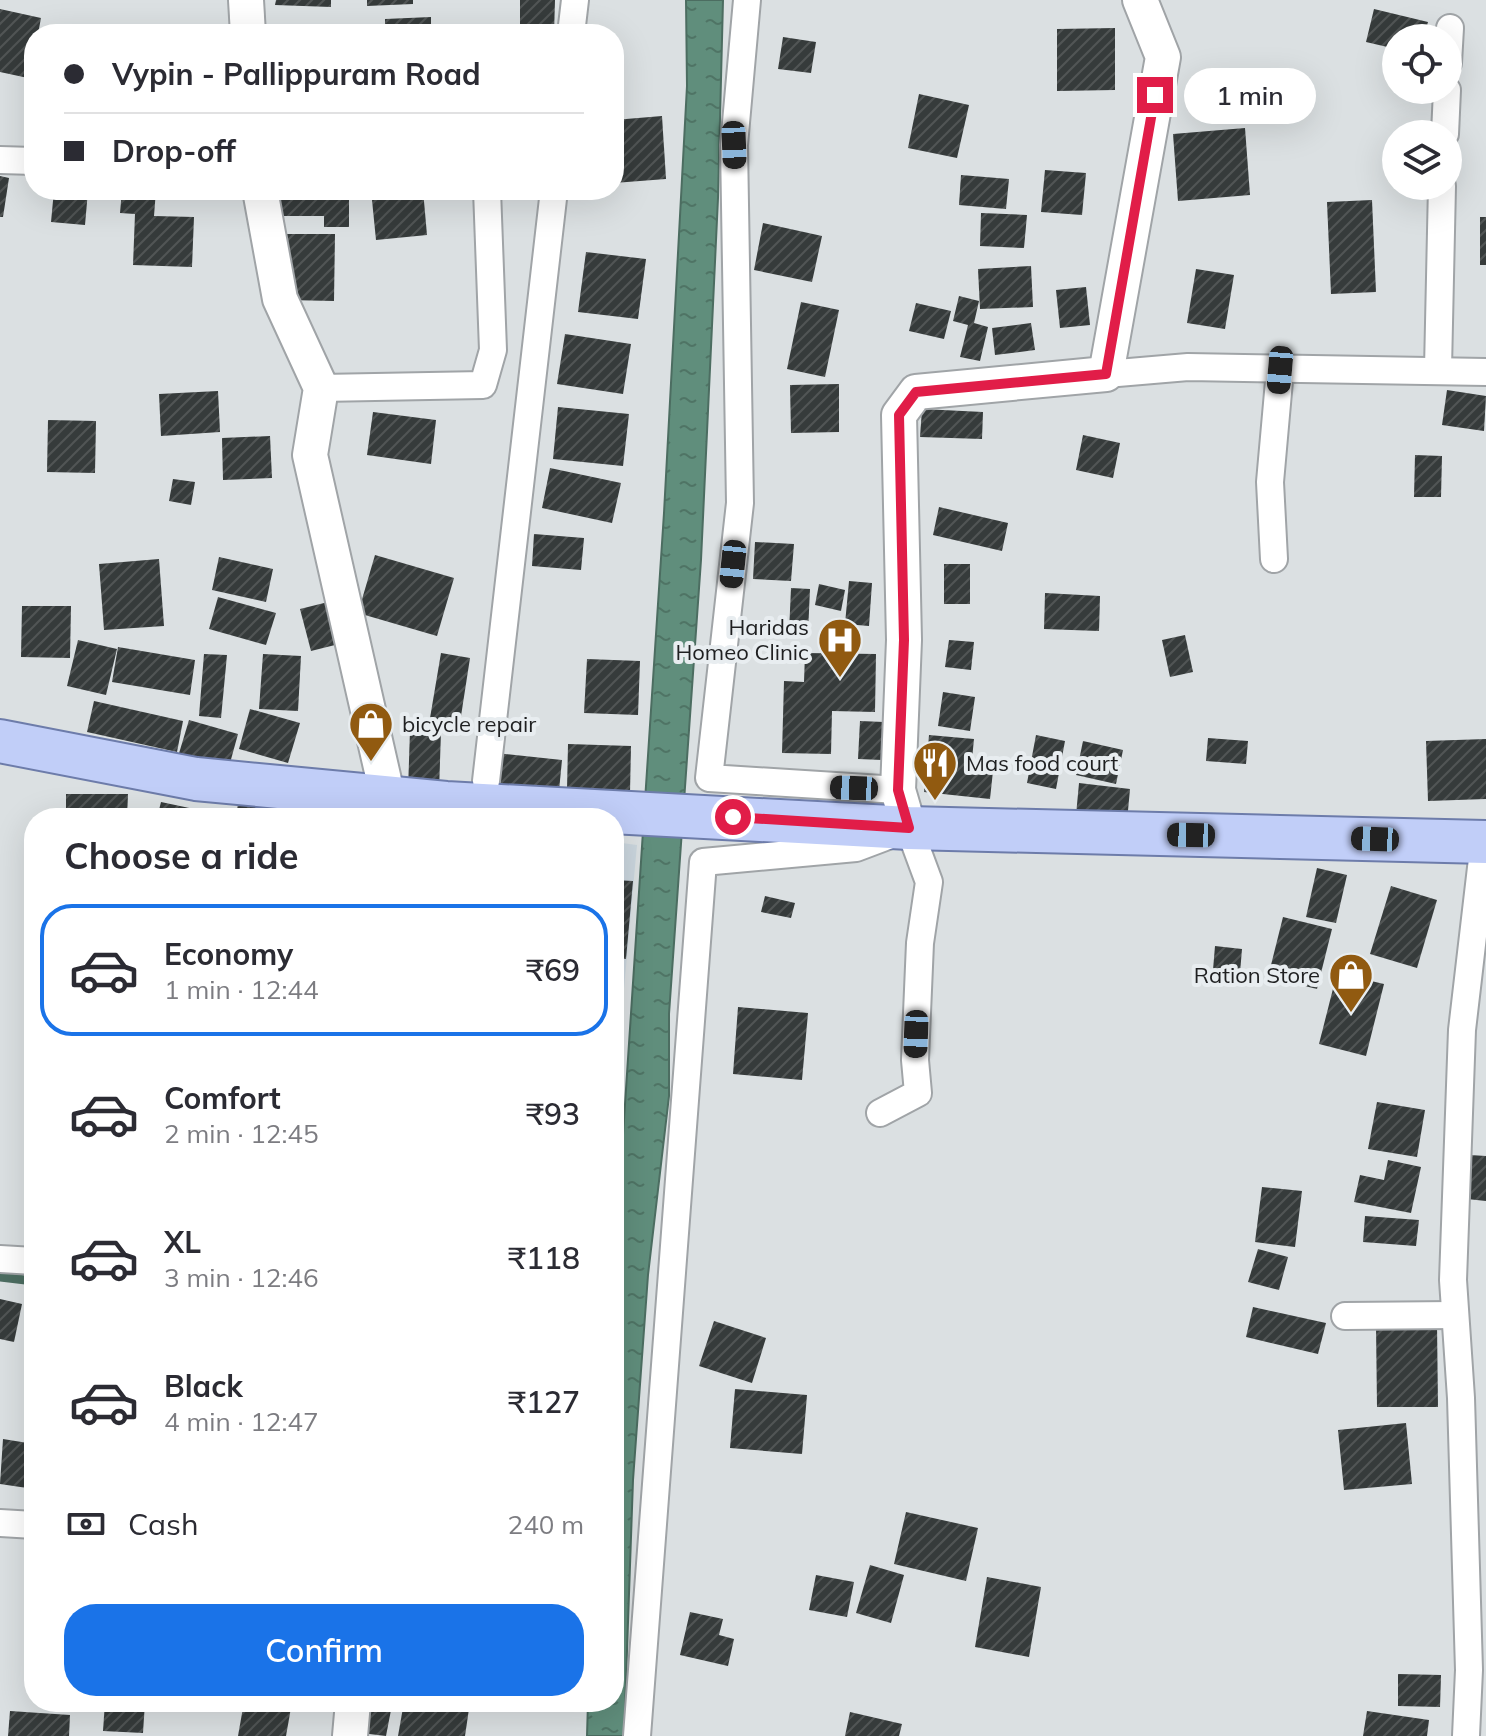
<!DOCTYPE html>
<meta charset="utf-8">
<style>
:root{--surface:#fff;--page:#f7f7f7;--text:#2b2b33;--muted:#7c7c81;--line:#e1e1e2;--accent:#1a73e8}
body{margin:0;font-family:Mulish,sans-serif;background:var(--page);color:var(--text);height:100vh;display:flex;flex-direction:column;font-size:30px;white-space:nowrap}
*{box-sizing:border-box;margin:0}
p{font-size:26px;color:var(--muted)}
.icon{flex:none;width:44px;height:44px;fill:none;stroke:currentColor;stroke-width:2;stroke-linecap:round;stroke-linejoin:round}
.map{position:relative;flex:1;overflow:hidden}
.sheet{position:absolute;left:24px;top:808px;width:600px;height:904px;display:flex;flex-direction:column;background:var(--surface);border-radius:32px;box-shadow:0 8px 32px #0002}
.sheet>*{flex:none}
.hud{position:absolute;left:24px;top:24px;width:600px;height:176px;border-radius:32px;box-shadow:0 8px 32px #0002;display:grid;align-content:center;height:176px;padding:0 40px;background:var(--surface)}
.buttons{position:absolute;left:1382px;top:24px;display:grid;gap:16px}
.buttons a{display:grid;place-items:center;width:80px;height:80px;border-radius:50%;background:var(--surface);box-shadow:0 8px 32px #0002;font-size:40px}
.end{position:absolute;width:36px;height:36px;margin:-18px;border:10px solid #e11d48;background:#fff;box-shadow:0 0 0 4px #fff}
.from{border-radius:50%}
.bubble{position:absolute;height:56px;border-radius:28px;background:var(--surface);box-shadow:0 8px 32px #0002;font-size:26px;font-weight:600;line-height:56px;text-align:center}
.car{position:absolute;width:24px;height:48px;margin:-24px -12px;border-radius:10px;box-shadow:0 0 6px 2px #0007;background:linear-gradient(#222 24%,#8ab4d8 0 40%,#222 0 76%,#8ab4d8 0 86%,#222 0)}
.hud b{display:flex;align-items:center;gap:28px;height:76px;font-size:30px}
.hud b+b{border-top:2px solid var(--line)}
.hud i{width:20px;height:20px;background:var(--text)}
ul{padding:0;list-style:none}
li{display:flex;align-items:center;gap:24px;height:132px;margin:0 16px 12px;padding:0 24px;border:4px solid transparent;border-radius:32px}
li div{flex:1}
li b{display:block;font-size:30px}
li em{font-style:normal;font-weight:600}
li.on{border-color:var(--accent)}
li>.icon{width:72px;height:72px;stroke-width:1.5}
h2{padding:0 40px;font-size:36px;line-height:96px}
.pay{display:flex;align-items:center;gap:20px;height:88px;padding:0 40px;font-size:30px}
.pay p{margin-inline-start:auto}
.cta{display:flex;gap:16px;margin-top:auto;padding:16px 40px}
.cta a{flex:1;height:92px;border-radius:32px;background:var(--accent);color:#fff;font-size:32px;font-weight:600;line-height:92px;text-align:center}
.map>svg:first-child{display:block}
</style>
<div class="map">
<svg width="1486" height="1736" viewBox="0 0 1486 1736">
<defs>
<pattern id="water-ripples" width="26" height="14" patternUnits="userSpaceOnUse" patternTransform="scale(2)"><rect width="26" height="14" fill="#608e7c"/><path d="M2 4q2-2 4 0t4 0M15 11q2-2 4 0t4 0" fill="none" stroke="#4f7465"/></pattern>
<pattern id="building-hatch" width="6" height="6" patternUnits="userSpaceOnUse" patternTransform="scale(2)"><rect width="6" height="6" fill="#363b3b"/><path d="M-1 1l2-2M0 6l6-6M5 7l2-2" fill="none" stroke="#515555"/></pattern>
</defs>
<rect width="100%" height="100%" fill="#dbe0e2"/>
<polygon fill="#cad5dd" points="614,842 637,845 620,1033 614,1032"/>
<polygon fill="url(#water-ripples)" stroke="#4c6d61" stroke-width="2" points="686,0 723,0 718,198 701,560 669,1014 669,1096 648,1275 633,1480 624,1736 587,1736 588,1702 614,1702 614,1271 664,513 687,86"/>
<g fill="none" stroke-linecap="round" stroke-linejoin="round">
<polyline stroke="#4c6d61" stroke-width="9" points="0,1277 34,1281"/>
</g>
<g fill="url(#building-hatch)">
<polygon points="276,0 331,0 331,7 275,5"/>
<polygon points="367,0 413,0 413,4 367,6"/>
<polygon points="520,0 555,0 554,34 520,34"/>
<polygon points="0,9 41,18 38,34 34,34 28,78 0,72"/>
<polygon points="1374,9 1428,22 1424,38 1396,38 1396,49 1366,42"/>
<polygon points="431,17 431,34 385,34 385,19"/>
<polygon points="1115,28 1115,90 1057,91 1057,29"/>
<polygon points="783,37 816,42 811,73 778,69"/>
<polygon points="919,94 969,105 957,158 908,148"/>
<polygon points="662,116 666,179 614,183 614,120"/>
<polygon points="1245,128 1250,195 1178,201 1173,134"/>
<polygon points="1045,170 1086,173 1082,215 1041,212"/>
<polygon points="961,175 1009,179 1006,209 959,205"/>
<polygon points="0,176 9,178 3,217 0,217"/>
<polygon points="54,190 88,191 85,225 51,222"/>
<polygon points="122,190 156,190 154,216 194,217 192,267 133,265 135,214 120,213"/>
<polygon points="276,190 349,190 349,227 324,227 324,216 275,216"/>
<polygon points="371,190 423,190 427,235 376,240"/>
<polygon points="1372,200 1376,292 1331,294 1327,202"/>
<polygon points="981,213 1027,215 1024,248 980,246"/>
<rect x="1480" y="217" width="6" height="48"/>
<polygon points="763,223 822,236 812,282 754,270"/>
<polygon points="287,234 335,234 334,301 287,300"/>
<polygon points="586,252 646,259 638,319 578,312"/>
<polygon points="1031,266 1033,307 980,309 978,269"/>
<polygon points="1196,269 1234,275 1225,329 1187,323"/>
<polygon points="1086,287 1090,325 1060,328 1056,290"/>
<polygon points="959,296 979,301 974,323 988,327 980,361 960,357 968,325 953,321"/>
<polygon points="801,302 839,310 825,377 787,369"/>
<polygon points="916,303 951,311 944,339 909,331"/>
<polygon points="1031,323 1035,350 995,355 992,328"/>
<polygon points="565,334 631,344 623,394 557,384"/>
<polygon points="839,384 839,432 791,433 790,385"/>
<polygon points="1447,390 1486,396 1484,431 1442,425"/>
<polygon points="218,391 220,432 161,436 159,394"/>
<polygon points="558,407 629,414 623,466 553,459"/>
<polygon points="922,409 983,412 982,439 920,437"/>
<polygon points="373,412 436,420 431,464 367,455"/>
<polygon points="48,420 96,421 95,473 47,472"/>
<polygon points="1083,435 1120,443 1113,478 1076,470"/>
<polygon points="270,436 272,478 223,480 222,438"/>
<polygon points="1415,455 1442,456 1441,497 1414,497"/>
<polygon points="550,468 621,483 612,523 542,508"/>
<polygon points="173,479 195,482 191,505 169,501"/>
<polygon points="939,507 1008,523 1002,551 933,535"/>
<polygon points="534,534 584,538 581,570 532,566"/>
<polygon points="755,542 794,544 791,581 753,579"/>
<polygon points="375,555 454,578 437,636 358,613"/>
<polygon points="219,557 273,569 266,602 212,590"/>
<polygon points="159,559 164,626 104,630 99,564"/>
<rect x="944" y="564" width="26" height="40"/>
<polygon points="849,581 872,583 869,626 845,624"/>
<polygon points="819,584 845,590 841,611 815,605"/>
<polygon points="791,588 810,589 808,633 789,632"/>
<polygon points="1045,593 1100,596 1099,631 1044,629"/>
<polygon points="218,597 276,613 266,645 209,629"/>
<polygon points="328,602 339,644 311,651 300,609"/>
<polygon points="22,606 71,606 70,658 21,657"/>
<polygon points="1185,635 1193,672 1170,677 1162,640"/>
<polygon points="78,640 117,649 106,695 67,686"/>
<polygon points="949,640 974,642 971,670 945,667"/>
<polygon points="118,647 195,660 190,695 112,682"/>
<polygon points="441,653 470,658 459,729 429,724"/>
<polygon points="805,653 876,654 875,712 832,711 831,754 782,753 784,681 804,682"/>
<polygon points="204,654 227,655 221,718 199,716"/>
<polygon points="263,654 301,656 298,711 259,709"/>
<polygon points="587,659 640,661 638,715 584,713"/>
<polygon points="943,692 975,697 970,731 938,726"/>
<polygon points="94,701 183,721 177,752 87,732"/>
<polygon points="250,709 300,723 288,763 239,749"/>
<polygon points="189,720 238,734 227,774 177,760"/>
<polygon points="860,721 884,722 882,760 858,759"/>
<polygon points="410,730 441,731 439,792 408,791"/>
<polygon points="929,735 974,739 971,769 993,771 990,799 924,792"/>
<polygon points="1036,735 1065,741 1056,789 1027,783"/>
<polygon points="1208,738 1248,741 1246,764 1206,761"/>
<polygon points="1486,739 1486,799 1428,801 1426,741"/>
<polygon points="1083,741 1123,750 1116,784 1076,775"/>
<polygon points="568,744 631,746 630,793 567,790"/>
<polygon points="496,753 562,760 559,791 494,784"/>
<polygon points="1079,783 1130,789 1127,821 1076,815"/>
<polygon points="66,794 128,794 127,818 66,818"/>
<polygon points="239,800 260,805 257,818 235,818"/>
<polygon points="161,802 232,817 231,818 157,818"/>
<polygon points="1317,868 1347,875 1336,923 1306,917"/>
<polygon points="614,880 633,881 626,959 614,958"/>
<polygon points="1391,886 1437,900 1417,968 1370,954"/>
<polygon points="765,896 795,903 791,918 761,912"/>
<polygon points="1283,917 1332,929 1317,989 1268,977"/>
<polygon points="1215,946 1242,949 1240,973 1213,970"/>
<polygon points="1337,973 1384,984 1366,1056 1319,1044"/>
<polygon points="738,1007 808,1013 802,1080 733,1074"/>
<polygon points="1377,1102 1425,1110 1417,1157 1368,1149"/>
<polygon points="1470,1155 1486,1156 1486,1201 1467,1199"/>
<polygon points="1388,1160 1421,1167 1411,1213 1354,1202 1360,1175 1384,1180"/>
<polygon points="1262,1187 1302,1191 1295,1247 1255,1242"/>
<polygon points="1365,1216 1419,1220 1416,1246 1363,1242"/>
<polygon points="1258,1249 1288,1257 1279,1290 1248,1282"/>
<polygon points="0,1299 22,1304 14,1342 0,1339"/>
<polygon points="1253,1307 1326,1323 1318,1354 1246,1337"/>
<polygon points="714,1321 766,1338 752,1383 699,1366"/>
<polygon points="1437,1324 1438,1407 1377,1407 1376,1325"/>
<polygon points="735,1389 807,1395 802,1454 730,1448"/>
<polygon points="1406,1423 1412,1484 1344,1490 1338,1430"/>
<polygon points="3,1439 34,1444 34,1489 0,1484"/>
<polygon points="906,1512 978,1528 966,1581 894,1564"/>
<polygon points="870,1565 904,1575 891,1623 856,1613"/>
<polygon points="816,1575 854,1582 847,1617 809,1610"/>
<polygon points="987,1577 1041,1587 1029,1657 975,1647"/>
<polygon points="690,1612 723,1619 719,1635 734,1639 728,1666 680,1655"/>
<polygon points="1398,1674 1441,1675 1440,1707 1398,1706"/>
<polygon points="105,1702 145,1702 143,1733 103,1731"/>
<polygon points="244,1702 292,1702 286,1736 238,1736"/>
<polygon points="404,1702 470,1702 465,1736 398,1736"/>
<polygon points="366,1705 391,1710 386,1736 361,1733"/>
<polygon points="10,1711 70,1715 69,1736 8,1736"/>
<polygon points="1367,1711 1429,1720 1427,1736 1363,1736"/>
<polygon points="850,1712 902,1724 899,1736 845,1736"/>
</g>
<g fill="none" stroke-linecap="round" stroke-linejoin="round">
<g stroke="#a0a4a7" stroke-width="30">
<g id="minor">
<polyline points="747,0 734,145 740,503 709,778 898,790"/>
<polyline points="571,34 575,0"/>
<polyline points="1448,63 1450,28"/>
<polyline points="1445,134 1447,90"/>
<polyline points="0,160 34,161"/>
<polyline points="1438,369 1442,186"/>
<polyline points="1106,374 1188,367 1486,372"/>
<polyline points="321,388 483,385 493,350 487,190"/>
<polyline points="1274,559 1270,482 1280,370"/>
<polyline points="486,781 554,190"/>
<polyline points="0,1259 34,1261"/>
<polyline points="1345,1316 1454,1315"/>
<polyline points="0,1523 34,1525"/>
<polyline points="637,1736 703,862 856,848 909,828 929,882 920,943 915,1060 918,1093 880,1113"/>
<polyline points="1466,1736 1469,1670 1461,1398 1453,1280 1462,1030 1484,842"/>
</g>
</g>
<g stroke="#a0a4a7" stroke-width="38">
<g id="tertiary">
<polyline points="246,0 248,34"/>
<polyline points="260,190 280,299 321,388 310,455 388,798"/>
<polyline points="909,828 898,790 904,640 899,415 916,392 1106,374 1163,57 1140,0"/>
<polyline points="350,1736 353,1702"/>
</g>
</g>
<g stroke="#6d7caa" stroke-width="46">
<polyline id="primary" points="0,741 196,779 446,803 909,828 1486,842"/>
</g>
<use href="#minor" stroke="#fff" stroke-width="26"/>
<use href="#tertiary" stroke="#fff" stroke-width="34"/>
<use href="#primary" stroke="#c1cef8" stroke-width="42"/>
</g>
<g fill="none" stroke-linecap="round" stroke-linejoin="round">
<polyline stroke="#e11d48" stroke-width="10" points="733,817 909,828 898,790 904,640 899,415 916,392 1106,374 1155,95"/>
</g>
<defs>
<g id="hospital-pin" transform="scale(2.3)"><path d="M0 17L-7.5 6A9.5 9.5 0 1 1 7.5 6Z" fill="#915a10" stroke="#e8edf0"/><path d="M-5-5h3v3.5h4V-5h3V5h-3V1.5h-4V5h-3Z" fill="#fff"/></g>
<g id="shop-pin" transform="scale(2.3)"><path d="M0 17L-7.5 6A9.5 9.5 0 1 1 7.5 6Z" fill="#915a10" stroke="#e8edf0"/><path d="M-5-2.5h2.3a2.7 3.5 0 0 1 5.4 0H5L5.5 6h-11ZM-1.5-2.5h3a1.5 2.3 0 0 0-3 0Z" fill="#fff"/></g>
<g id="restaurant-pin" transform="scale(2.3)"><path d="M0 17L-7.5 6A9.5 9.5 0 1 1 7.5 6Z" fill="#915a10" stroke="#e8edf0"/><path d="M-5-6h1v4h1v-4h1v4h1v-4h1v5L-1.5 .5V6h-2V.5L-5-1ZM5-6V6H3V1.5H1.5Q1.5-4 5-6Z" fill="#fff"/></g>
</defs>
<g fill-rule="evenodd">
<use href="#hospital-pin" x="840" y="640"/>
<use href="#shop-pin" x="371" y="724"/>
<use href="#restaurant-pin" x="935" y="763"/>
<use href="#shop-pin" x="1351" y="975"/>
</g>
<g text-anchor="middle" stroke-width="8" stroke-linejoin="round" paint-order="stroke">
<g font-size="22" fill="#1f2021" stroke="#e8edf0" text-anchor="end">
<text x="809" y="635">Haridas<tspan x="809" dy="25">Homeo Clinic</tspan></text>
<text x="402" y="732" text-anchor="start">bicycle repair</text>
<text x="966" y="771" text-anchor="start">Mas food court</text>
<text x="1320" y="983">Ration Store</text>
</g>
</g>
</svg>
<div class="buttons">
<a><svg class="icon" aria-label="locate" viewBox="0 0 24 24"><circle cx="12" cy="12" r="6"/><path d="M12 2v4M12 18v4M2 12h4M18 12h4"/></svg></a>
<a><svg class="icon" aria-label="layers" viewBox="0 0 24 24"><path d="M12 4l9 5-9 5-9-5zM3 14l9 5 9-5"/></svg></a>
</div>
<i class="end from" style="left:733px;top:817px"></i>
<i class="end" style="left:1155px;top:95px"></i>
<div class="bubble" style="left:1184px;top:68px;width:132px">1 min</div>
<i class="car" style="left:734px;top:145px;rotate:178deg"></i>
<i class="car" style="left:1280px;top:370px;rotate:185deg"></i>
<i class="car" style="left:733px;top:564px;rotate:186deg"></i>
<i class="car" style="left:854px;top:788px;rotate:272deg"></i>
<i class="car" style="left:1191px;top:835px;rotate:271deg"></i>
<i class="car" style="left:1375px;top:839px;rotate:272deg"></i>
<i class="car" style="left:916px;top:1034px;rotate:182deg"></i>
<div class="hud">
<b><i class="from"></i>Vypin - Pallippuram Road</b>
<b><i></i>Drop-off</b>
</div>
<section class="sheet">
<h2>Choose a ride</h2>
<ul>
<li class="on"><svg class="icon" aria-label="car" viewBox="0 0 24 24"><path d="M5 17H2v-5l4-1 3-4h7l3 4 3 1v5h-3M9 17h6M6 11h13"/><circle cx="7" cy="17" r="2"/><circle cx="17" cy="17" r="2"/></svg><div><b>Economy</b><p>1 min · 12:44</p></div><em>₹69</em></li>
<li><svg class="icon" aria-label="car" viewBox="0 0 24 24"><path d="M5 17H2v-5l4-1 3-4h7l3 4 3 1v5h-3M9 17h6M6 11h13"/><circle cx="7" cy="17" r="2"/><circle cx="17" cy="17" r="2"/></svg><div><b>Comfort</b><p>2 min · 12:45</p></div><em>₹93</em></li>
<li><svg class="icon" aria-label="car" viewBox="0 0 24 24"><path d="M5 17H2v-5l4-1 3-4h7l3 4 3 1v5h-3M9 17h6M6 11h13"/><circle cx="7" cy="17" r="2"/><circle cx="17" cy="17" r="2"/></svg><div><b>XL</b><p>3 min · 12:46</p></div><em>₹118</em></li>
<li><svg class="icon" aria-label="car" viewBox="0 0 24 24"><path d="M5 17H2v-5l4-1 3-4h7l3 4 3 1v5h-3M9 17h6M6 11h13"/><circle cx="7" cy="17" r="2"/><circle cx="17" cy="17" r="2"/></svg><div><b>Black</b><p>4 min · 12:47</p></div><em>₹127</em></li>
</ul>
<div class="pay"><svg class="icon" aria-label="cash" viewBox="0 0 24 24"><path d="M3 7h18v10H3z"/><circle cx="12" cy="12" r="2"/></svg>Cash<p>240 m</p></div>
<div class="cta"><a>Confirm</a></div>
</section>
</div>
